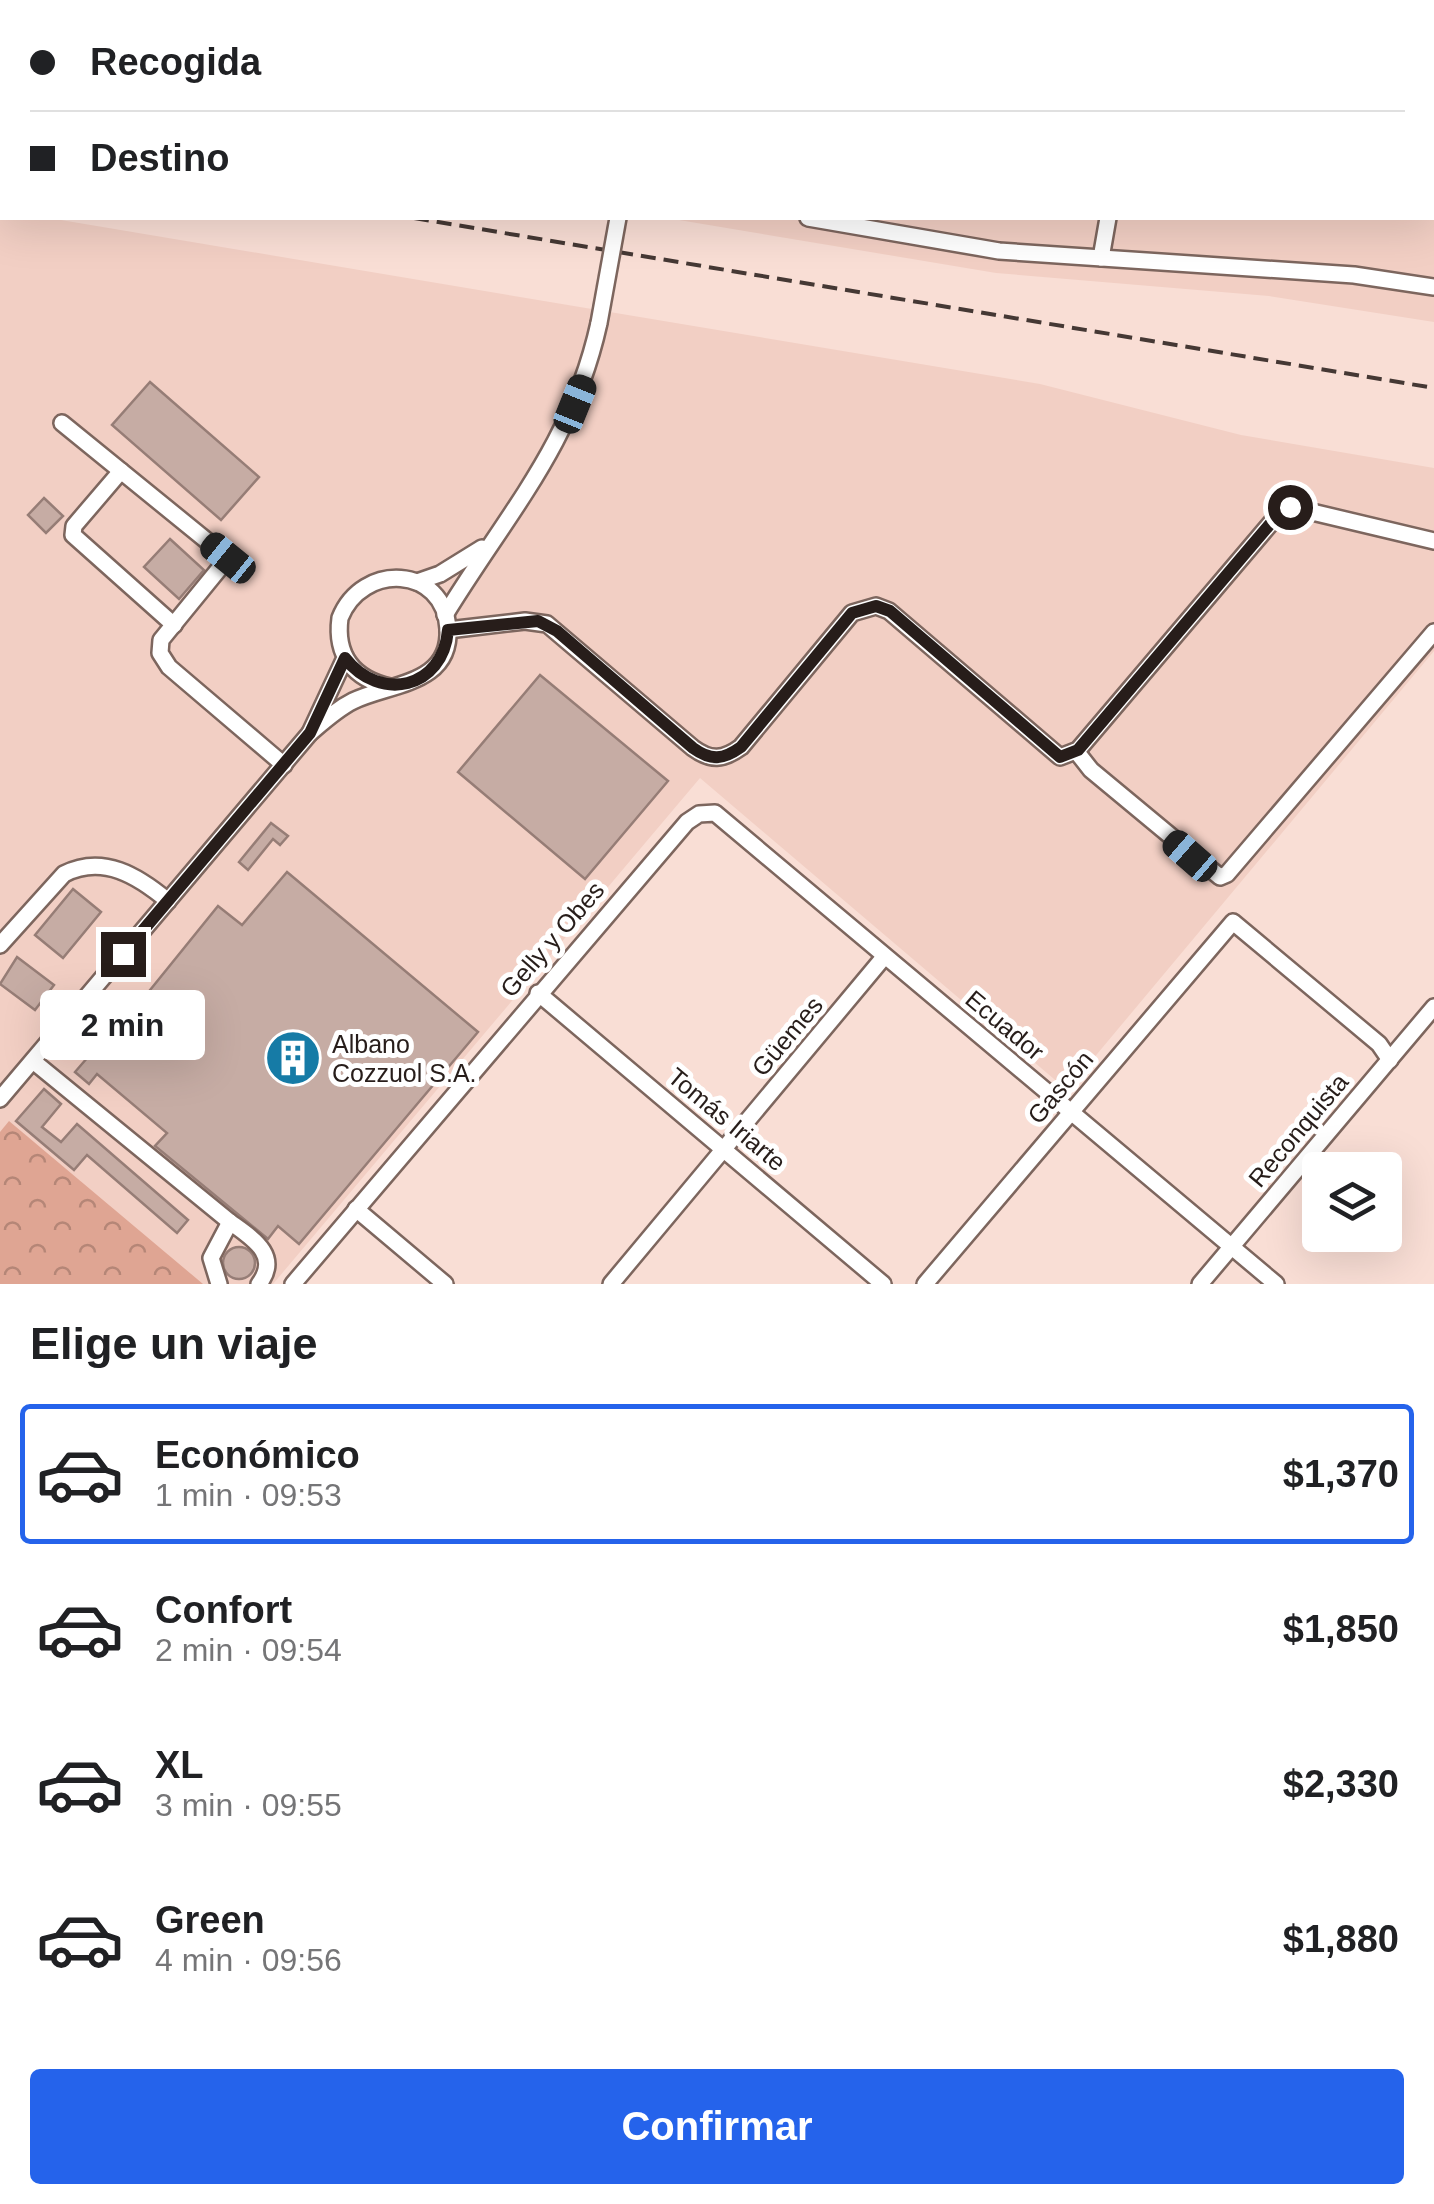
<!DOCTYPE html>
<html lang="es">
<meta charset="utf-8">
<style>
:root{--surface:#fff;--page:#f2f2f2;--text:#202124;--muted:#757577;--line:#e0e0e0;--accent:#2563eb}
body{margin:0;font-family:Arial,sans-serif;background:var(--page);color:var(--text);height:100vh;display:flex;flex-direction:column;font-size:38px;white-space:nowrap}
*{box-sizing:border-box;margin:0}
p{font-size:32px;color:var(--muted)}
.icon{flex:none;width:55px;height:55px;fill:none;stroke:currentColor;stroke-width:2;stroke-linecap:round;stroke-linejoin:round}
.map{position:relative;height:1284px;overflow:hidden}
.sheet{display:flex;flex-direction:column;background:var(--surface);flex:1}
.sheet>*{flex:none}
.hud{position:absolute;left:0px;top:0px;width:1435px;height:220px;box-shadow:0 10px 40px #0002;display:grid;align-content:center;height:220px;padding:0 30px;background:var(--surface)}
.fabs{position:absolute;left:1302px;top:1152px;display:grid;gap:20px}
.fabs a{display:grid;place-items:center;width:100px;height:100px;border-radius:10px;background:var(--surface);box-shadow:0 10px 40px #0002;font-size:50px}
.end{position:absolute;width:45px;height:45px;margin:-22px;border:12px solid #271d1a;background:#fff;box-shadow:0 0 0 5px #fff}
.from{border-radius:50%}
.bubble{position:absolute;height:70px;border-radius:10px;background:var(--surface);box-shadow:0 10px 40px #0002;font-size:32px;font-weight:800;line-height:70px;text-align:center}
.car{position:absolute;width:30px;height:60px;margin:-30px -15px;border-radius:12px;box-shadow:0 0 8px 2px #0007;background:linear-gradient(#222 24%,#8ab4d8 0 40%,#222 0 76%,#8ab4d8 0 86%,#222 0)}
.hud b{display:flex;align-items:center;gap:35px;height:95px;font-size:38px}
.hud b+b{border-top:2px solid var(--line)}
.hud i{width:25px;height:25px;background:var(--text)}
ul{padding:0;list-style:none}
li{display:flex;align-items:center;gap:30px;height:140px;margin:0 20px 15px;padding:0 10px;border:5px solid transparent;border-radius:10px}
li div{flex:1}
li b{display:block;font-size:38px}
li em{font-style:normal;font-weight:800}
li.selected{border-color:var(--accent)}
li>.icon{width:90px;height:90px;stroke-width:1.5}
h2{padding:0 30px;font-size:45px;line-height:120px}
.primary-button{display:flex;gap:20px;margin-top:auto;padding:20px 30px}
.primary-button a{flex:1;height:115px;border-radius:10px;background:var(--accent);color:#fff;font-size:40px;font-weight:800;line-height:115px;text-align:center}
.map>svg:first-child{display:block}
</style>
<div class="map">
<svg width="1434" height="1284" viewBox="0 0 1434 1284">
<defs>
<pattern id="park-crowns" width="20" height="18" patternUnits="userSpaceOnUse" patternTransform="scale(2.5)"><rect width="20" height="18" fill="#dfa593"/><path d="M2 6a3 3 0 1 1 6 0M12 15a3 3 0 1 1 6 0" fill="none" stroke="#b58677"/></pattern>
</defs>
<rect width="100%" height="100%" fill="#f9ded5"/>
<g fill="#f2cfc4">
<polygon points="0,0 1434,0 1434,322 1269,296 996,273 667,218 1432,218 1432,2 2,2 2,107"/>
<polygon points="0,209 2,218 49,218 1040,384 1241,435 1434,468 1434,651 1067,1090 700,778 273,1284 0,1284"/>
</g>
<polygon fill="url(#park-crowns)" points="9,1121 203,1284 0,1284 0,1132"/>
<g fill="#c6aca4" stroke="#967d76" stroke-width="2.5">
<polygon points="150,382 259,477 221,520 112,425"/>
<polygon points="44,498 63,516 46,533 28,515"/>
<polygon points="170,539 204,570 179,599 144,567"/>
<polygon points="540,675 668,781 585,879 458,772"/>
<polygon points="271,823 288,836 280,845 273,839 248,870 239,862"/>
<polygon points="287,872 478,1032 299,1244 278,1226 268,1239 155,1146 167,1133 97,1074 89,1084 75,1072 120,1020 144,1040 164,1017 142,1000 218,906 242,925"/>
<polygon points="73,889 101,912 63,958 35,935"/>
<polygon points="17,957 54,985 35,1010 0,984"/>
<polygon points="44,1089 61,1104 42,1127 61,1142 77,1124 188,1220 177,1233 87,1155 74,1170 16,1121"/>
<circle cx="239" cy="1263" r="16"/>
</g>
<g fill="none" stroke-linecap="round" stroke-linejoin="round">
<g stroke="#7d665e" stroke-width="20">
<g id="minor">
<polyline points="358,2 359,0"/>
<polyline points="387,2 388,0"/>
<polyline points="654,2 654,0"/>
<polyline points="697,2 698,0"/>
<polyline points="919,2 920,0"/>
<polyline points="1145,2 1146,0"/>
<polyline points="0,95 2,95"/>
<polyline points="808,218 999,251 1354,275 1434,287"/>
<polyline points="1101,258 1108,218"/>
<polyline points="62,423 228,558 161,640 160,653 169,667 284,765"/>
<polyline points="121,471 74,526 73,535 174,625"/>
<polyline points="417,582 440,574 482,548"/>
<path d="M445 615C508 512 572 445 599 323"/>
<path d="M448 630 525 621 547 624 693 748C711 761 723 760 741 747L852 613 876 606 889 611 1060 757 1078 750 1282 510 1291 507 1434 541"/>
<path d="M345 658 310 733C324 721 337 709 353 701 390 683 451 685 448 629 444 565 362 562 340 618 335 656 354 679 390 687"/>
<polyline points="1076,751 1091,770 1220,877 1227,874 1434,632"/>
<path d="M0 945 64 874C103 854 138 876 168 901"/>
<polyline points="538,993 883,1284"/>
<polyline points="33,1061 230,1222"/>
<polyline points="0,1099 310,733"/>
<polyline points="356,1209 445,1284"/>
<path d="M219 1284 211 1258 230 1222C252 1238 281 1255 259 1284"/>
<polyline points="293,1284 687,822 699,814 715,813 1276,1284"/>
<polyline points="611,1284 884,957"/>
<polyline points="925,1284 1233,922 1379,1044 1390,1060"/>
<polyline points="1200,1284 1434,1007"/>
</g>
</g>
<use href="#minor" stroke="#fff" stroke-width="15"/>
<g stroke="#453834" stroke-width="4" stroke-dasharray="15 8" stroke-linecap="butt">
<polyline points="0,148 2,149"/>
<polyline points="414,218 1434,388"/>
</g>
<g stroke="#7d665e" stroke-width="20" stroke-linecap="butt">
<polyline id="minor-bridge" points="599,323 618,218"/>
</g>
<use href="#minor-bridge" stroke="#fff" stroke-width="15"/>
</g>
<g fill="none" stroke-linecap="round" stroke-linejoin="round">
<path stroke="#271d1a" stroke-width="12" d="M123 954 310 733 345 658C380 703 443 689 448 630L538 621 557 631 693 748C711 761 723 760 741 747L852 613 876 606 890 611 1060 757 1078 750 1282 510 1290 507"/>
</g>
<defs>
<g id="building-disc" transform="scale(2.875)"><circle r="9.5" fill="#167ba6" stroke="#fff"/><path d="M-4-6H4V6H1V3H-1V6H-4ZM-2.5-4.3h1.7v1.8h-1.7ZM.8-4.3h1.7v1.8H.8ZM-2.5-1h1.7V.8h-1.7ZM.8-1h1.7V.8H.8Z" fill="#fff"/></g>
</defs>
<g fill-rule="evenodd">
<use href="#building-disc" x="293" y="1058"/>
</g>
<g text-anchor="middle" stroke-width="10" stroke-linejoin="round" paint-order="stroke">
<g font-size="25" fill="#271d1a" stroke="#fff">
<text transform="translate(552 939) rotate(-49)" y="9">Gelly y Obes</text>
<text transform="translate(1005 1025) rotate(40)" y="9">Ecuador</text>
<text transform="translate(787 1036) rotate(-50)" y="9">Güemes</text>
<text transform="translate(1060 1087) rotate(-50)" y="9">Gascón</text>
<text transform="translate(727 1119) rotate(40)" y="9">Tomás Iriarte</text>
<text transform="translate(1298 1130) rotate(-50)" y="9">Reconquista</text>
</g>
<g font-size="25" fill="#271d1a" stroke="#fff" text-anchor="start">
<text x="332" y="1053">Albano<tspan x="332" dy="29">Cozzuol S.A.</tspan></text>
</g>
</g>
</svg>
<div class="fabs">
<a><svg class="icon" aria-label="layers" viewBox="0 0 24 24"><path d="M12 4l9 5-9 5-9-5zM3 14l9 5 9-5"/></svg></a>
</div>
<i class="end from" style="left:1290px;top:507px"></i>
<i class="end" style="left:123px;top:954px"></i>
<div class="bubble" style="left:40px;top:990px;width:165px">2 min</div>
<i class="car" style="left:575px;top:404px;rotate:22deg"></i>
<i class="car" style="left:228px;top:558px;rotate:309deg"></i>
<i class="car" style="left:1190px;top:856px;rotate:311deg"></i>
<div class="hud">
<b><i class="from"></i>Recogida</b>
<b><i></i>Destino</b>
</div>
</div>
<section class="sheet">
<h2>Elige un viaje</h2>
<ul>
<li class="selected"><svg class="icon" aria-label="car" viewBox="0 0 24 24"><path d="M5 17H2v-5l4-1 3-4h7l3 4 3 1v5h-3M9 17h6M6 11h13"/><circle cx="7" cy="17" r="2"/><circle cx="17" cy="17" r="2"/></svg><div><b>Económico</b><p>1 min · 09:53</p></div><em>$1,370</em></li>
<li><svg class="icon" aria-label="car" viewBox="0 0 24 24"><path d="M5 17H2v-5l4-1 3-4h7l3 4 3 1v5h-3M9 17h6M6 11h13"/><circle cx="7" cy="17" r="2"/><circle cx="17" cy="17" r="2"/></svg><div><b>Confort</b><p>2 min · 09:54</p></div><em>$1,850</em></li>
<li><svg class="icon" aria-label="car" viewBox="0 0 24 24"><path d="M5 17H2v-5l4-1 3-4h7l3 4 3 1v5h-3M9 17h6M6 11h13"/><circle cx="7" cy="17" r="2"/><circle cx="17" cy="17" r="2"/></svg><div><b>XL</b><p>3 min · 09:55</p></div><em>$2,330</em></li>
<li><svg class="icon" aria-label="car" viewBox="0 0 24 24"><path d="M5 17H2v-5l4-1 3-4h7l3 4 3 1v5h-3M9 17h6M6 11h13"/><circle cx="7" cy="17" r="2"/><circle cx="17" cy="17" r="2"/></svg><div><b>Green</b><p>4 min · 09:56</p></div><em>$1,880</em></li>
</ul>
<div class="primary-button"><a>Confirmar</a></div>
</section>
